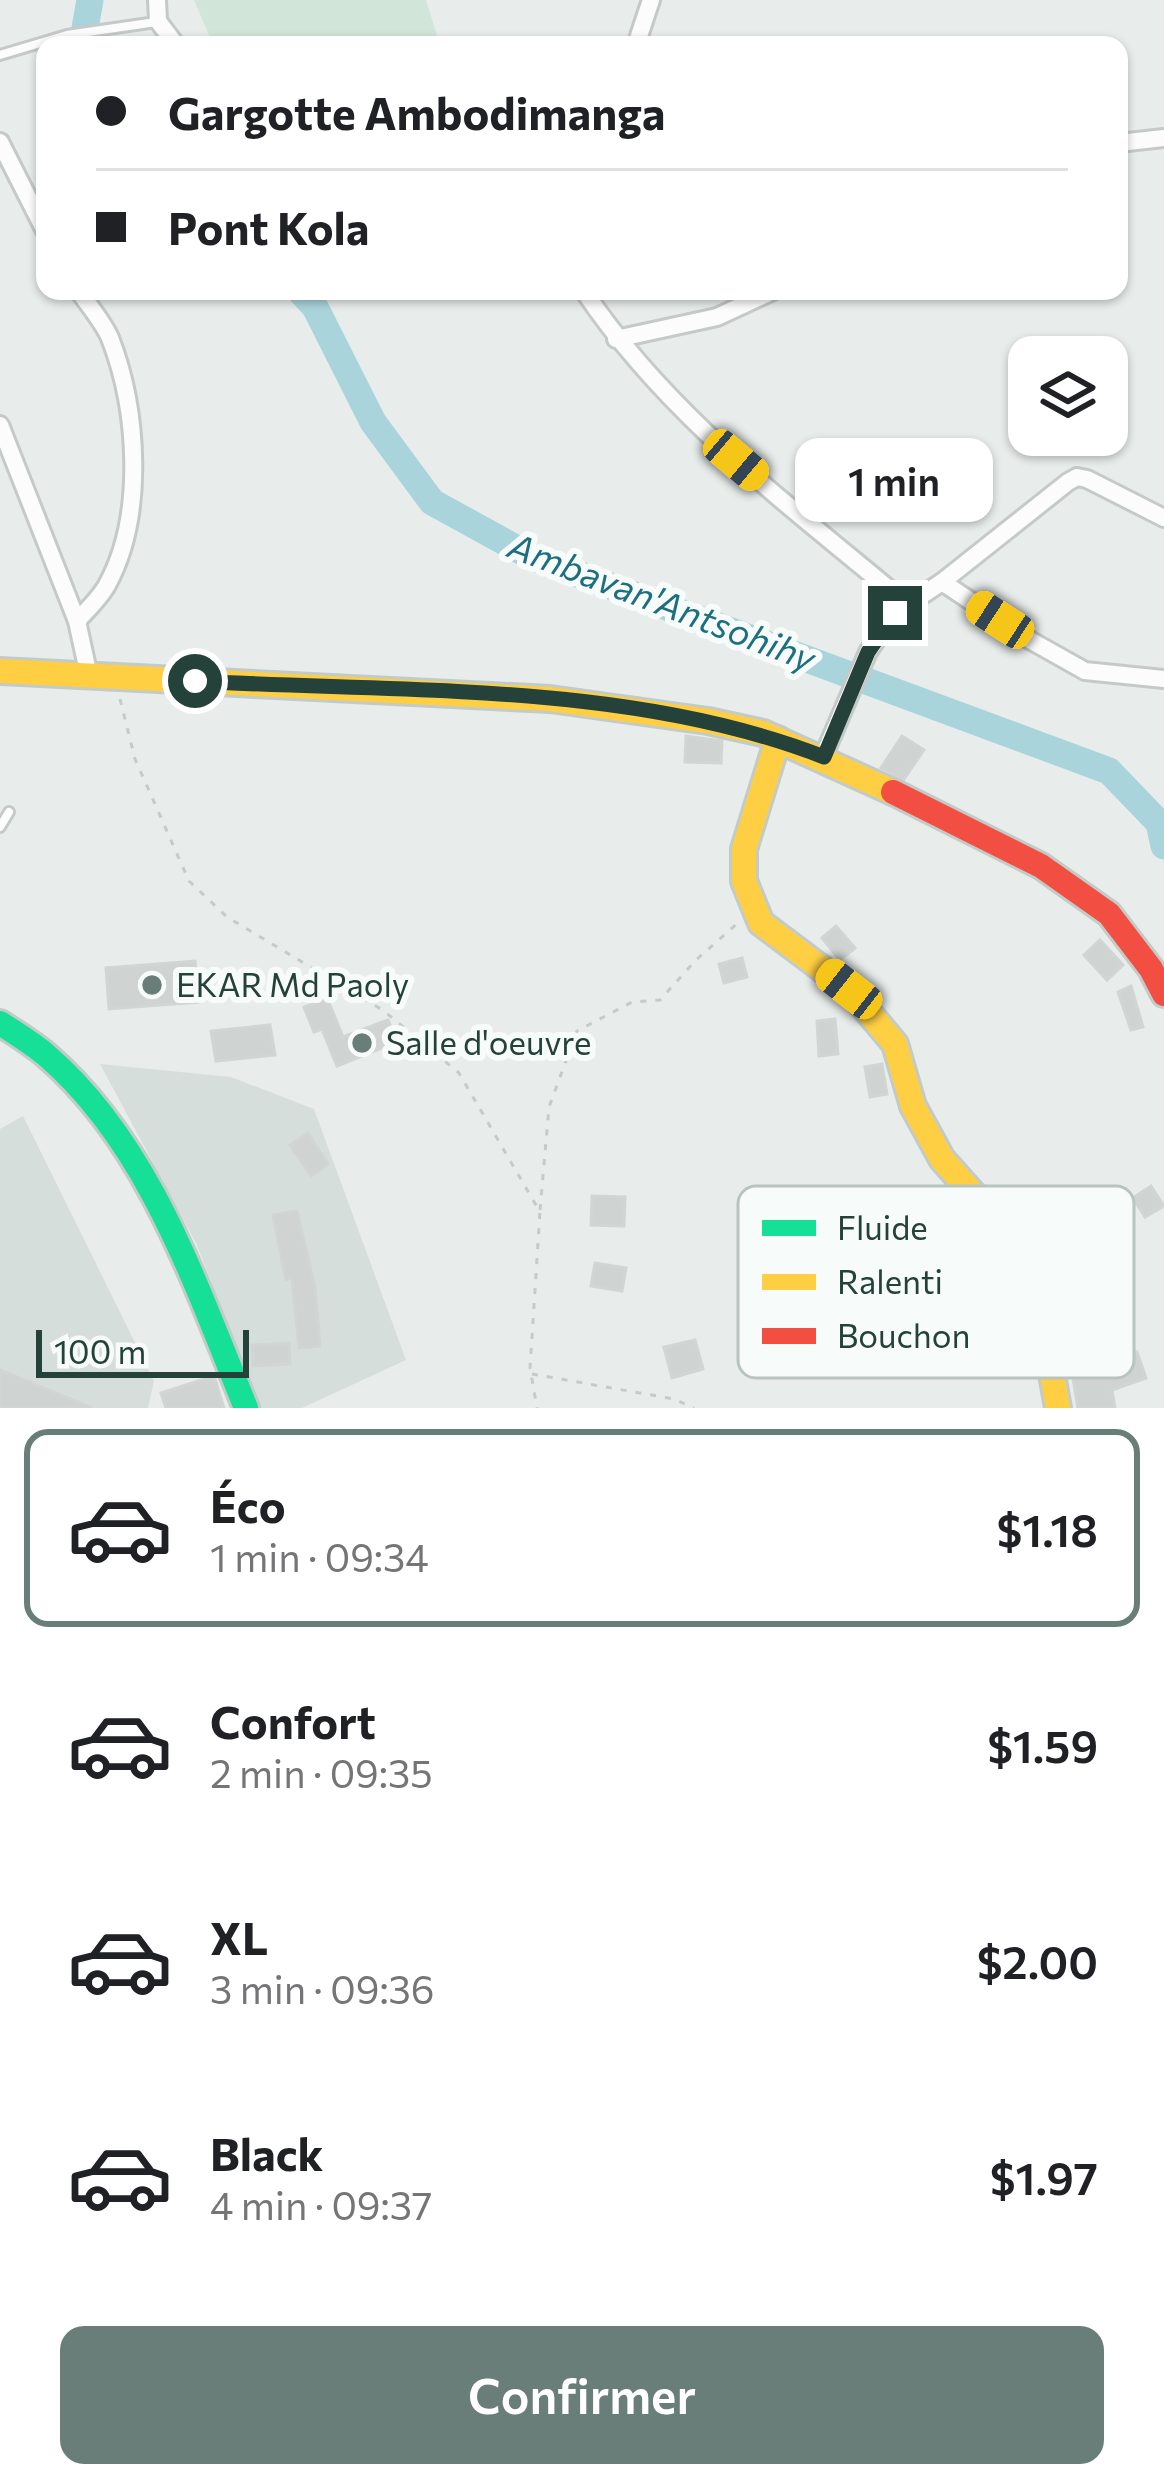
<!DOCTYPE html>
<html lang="fr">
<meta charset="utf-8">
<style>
:root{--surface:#fff;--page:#f2f2f2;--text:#202124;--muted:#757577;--line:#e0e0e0;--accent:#697e78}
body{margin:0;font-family:Commissioner,sans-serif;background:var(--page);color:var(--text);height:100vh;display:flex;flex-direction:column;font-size:45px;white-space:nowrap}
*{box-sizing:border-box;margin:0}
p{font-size:39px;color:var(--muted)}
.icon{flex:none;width:66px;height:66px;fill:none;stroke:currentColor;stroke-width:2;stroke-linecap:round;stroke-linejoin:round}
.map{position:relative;height:1408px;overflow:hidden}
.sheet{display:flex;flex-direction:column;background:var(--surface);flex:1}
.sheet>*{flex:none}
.banner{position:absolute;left:36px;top:36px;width:1092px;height:264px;border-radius:24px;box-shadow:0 3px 9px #0004;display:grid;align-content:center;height:264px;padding:0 60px;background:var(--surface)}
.fabs{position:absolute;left:1008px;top:336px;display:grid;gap:24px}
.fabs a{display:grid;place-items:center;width:120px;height:120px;border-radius:24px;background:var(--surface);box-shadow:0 3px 9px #0004;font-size:60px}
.scale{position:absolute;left:36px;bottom:30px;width:213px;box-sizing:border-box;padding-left:12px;border:6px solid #24423a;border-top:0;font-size:33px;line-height:42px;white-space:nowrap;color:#24423a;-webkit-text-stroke:9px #f7fbf9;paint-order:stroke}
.end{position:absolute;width:54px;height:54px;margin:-27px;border:15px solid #24423a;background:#fff;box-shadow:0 0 0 6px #fff}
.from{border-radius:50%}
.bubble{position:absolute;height:84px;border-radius:24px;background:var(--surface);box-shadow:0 3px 9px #0004;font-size:39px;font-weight:600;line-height:84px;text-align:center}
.car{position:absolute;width:36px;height:72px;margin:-36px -18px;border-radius:15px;box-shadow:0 0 9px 3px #0007;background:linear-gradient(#f5c518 24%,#345 0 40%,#f5c518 0 76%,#345 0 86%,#f5c518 0)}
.banner b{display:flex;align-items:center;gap:42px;height:114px;font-size:45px}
.banner b+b{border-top:3px solid var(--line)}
.banner i{width:30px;height:30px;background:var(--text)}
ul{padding:21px 0 0;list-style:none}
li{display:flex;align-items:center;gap:36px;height:198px;margin:0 24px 18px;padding:0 36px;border:6px solid transparent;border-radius:24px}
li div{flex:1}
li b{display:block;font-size:45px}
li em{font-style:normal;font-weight:600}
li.current{border-color:var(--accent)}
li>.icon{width:108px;height:108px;stroke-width:1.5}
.primary-button{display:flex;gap:24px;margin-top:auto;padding:24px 60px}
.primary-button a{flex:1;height:138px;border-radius:24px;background:var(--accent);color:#fff;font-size:48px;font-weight:600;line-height:138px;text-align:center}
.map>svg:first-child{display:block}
</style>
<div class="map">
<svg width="1164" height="1408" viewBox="0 0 1164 1408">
<rect width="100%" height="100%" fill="#e8edeb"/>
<g fill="#d6dedb">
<polygon points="100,1064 231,1077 314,1109 406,1360 302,1408 261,1408 196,1243"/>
<polygon points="23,1116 154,1381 148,1408 0,1408 0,1129"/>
</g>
<polygon fill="#d1e6d8" points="194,0 426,0 440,45 213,45"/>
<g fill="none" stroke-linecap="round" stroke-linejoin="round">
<g stroke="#a9d4db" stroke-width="27">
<polyline points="82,45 90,0"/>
<polyline points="300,291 315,307 373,422 432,502 532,557 1109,771 1159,823 1164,846"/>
</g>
</g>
<g fill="#cfd4d2" stroke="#d1d6d4" stroke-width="3">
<polygon points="686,736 722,741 721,763 685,762"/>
<polygon points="902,736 924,750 904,779 881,768"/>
<polygon points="836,926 855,948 840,960 822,938"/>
<polygon points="1100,940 1123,965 1107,980 1084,955"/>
<polygon points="742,958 747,977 724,983 719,964"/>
<polygon points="195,961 199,1002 109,1009 106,968"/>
<polygon points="1131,986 1143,1027 1131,1030 1118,992"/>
<polygon points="327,998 343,1037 388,1020 397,1042 337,1066 322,1029 314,1032 304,1007"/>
<polygon points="835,1019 838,1054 819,1056 817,1021"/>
<polygon points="270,1025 275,1055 216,1061 211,1031"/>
<polygon points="882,1064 887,1094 870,1097 865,1067"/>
<polygon points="308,1133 328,1164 311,1176 290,1145"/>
<polygon points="1151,1186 1164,1206 1145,1217 1133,1198"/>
<polygon points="592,1196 625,1197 624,1226 591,1225"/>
<polygon points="297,1211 315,1288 320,1346 299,1348 292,1278 286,1280 273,1215"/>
<polygon points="595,1263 626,1268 622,1291 591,1286"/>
<polygon points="695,1340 703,1369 672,1378 664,1347"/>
<polygon points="289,1343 290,1364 253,1366 252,1345"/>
<polygon points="1137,1352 1146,1378 1112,1390 1115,1408 1078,1408 1073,1379 1119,1368 1116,1360"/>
<polygon points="0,1370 92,1408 0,1408"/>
<polygon points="214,1376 224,1408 166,1408 161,1393"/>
</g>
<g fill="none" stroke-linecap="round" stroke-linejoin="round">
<g stroke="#c5cac8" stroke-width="14">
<g id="lane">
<polyline points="0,55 67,35 156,22"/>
<polyline points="0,827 9,812"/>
</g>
</g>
<g stroke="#c5cac8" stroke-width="22">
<g id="street">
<polyline points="157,0 158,21 176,45"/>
<polyline points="636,45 651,0"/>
<polyline points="0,142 45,231"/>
<polyline points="1119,143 1164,138"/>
<path d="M584 291C668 417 793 508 907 604"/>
<polyline points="616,339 717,317 773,291"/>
<polyline points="0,425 77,621 89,676"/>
<polyline points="942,582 1028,639 1085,671 1164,679"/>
<path d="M77 621C87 610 100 598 107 585 145 516 138 410 110 338 103 322 89 306 79 291"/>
<polyline points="823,757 868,652 895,613 942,582 1068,482 1077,477 1087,479 1164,518"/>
</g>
</g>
<g stroke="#c3cbc8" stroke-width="30">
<path id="fast" d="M0 1023C15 1033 32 1043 46 1055 149 1143 196 1286 246 1408"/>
</g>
<g stroke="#c3cbc8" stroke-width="30">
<g id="slow">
<polyline points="0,671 550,699 708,721 763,733 893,792"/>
<polyline points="778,739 744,849 744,881 761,923 849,989 895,1044 913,1106 942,1159 1013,1239 1038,1295 1058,1408"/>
</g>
</g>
<g stroke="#c3cbc8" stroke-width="30">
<polyline id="jam" points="893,792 1041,866 1109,914 1151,969 1164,994"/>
</g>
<g stroke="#c3ccca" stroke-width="3" stroke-dasharray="6 9" stroke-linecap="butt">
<polyline points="120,699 135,759 189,881 227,917 384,1011 459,1073 540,1212 530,1368 537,1408"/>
<polyline points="540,1210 549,1107 577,1031 632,1002 660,1000 696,960 740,921"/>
<polyline points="532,1374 674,1399 694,1408"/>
</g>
<use href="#lane" stroke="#fcfcfc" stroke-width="8"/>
<use href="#street" stroke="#fcfcfc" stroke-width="16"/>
<use href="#fast" stroke="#16e098" stroke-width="24"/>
<use href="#slow" stroke="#ffcf43" stroke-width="24"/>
<use href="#jam" stroke="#f24e42" stroke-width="24"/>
</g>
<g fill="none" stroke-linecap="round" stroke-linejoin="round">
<path stroke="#24423a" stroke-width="15" d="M195 681C401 693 630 681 824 757L868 652 895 613"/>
</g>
<g fill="#697e78" stroke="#f7fbf9" stroke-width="4.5">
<circle cx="152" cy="985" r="12"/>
<circle cx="362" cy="1043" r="12"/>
</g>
<g text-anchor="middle" stroke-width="12" stroke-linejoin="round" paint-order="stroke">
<g font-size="33" fill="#24423a" stroke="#f7fbf9" text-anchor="start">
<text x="176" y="997">EKAR Md Paoly</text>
<text x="386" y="1055">Salle d'oeuvre</text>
</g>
<g font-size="36" font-style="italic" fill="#1c6f80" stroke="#f7fbf9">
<text transform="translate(662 602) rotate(21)" y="13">Ambavan'Antsohihy</text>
</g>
</g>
<rect x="738" y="1186" width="396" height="192" rx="18" fill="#f7fbf9" stroke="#b8c4c0" stroke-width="3"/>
<rect x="762" y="1220" width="54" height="16" fill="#16e098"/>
<rect x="762" y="1274" width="54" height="16" fill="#ffcf43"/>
<rect x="762" y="1328" width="54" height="16" fill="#f24e42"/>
<g font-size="33" fill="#24423a">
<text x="837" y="1240">Fluide</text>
<text x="837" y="1294">Ralenti</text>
<text x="837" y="1348">Bouchon</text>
</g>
</svg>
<div class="fabs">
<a><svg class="icon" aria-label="layers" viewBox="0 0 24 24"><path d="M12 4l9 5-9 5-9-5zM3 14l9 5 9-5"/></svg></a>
</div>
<div class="scale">100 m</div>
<i class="end from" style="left:195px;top:681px"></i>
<i class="end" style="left:895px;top:613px"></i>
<div class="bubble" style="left:795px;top:438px;width:198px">1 min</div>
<i class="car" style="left:736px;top:460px;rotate:130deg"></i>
<i class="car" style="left:1000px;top:620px;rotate:303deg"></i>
<i class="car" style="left:849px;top:989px;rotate:308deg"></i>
<div class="banner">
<b><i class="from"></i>Gargotte Ambodimanga</b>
<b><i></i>Pont Kola</b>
</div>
</div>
<section class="sheet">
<ul>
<li class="current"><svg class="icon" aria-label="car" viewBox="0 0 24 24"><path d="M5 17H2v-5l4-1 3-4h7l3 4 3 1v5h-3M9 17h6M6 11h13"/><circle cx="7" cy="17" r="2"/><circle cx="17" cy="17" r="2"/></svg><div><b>Éco</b><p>1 min · 09:34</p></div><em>$1.18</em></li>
<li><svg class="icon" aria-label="car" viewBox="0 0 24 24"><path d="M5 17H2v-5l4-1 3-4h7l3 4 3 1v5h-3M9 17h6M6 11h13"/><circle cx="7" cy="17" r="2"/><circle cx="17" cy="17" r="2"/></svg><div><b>Confort</b><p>2 min · 09:35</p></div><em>$1.59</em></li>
<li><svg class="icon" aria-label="car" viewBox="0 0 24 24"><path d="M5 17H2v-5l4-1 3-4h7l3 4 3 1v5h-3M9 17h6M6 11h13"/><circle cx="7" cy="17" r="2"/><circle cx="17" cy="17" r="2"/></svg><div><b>XL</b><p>3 min · 09:36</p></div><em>$2.00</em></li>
<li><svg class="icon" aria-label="car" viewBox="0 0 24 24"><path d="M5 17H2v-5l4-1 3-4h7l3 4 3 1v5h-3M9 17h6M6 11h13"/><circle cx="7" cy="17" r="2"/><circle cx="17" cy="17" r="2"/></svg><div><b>Black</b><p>4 min · 09:37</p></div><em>$1.97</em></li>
</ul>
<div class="primary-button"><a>Confirmer</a></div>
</section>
